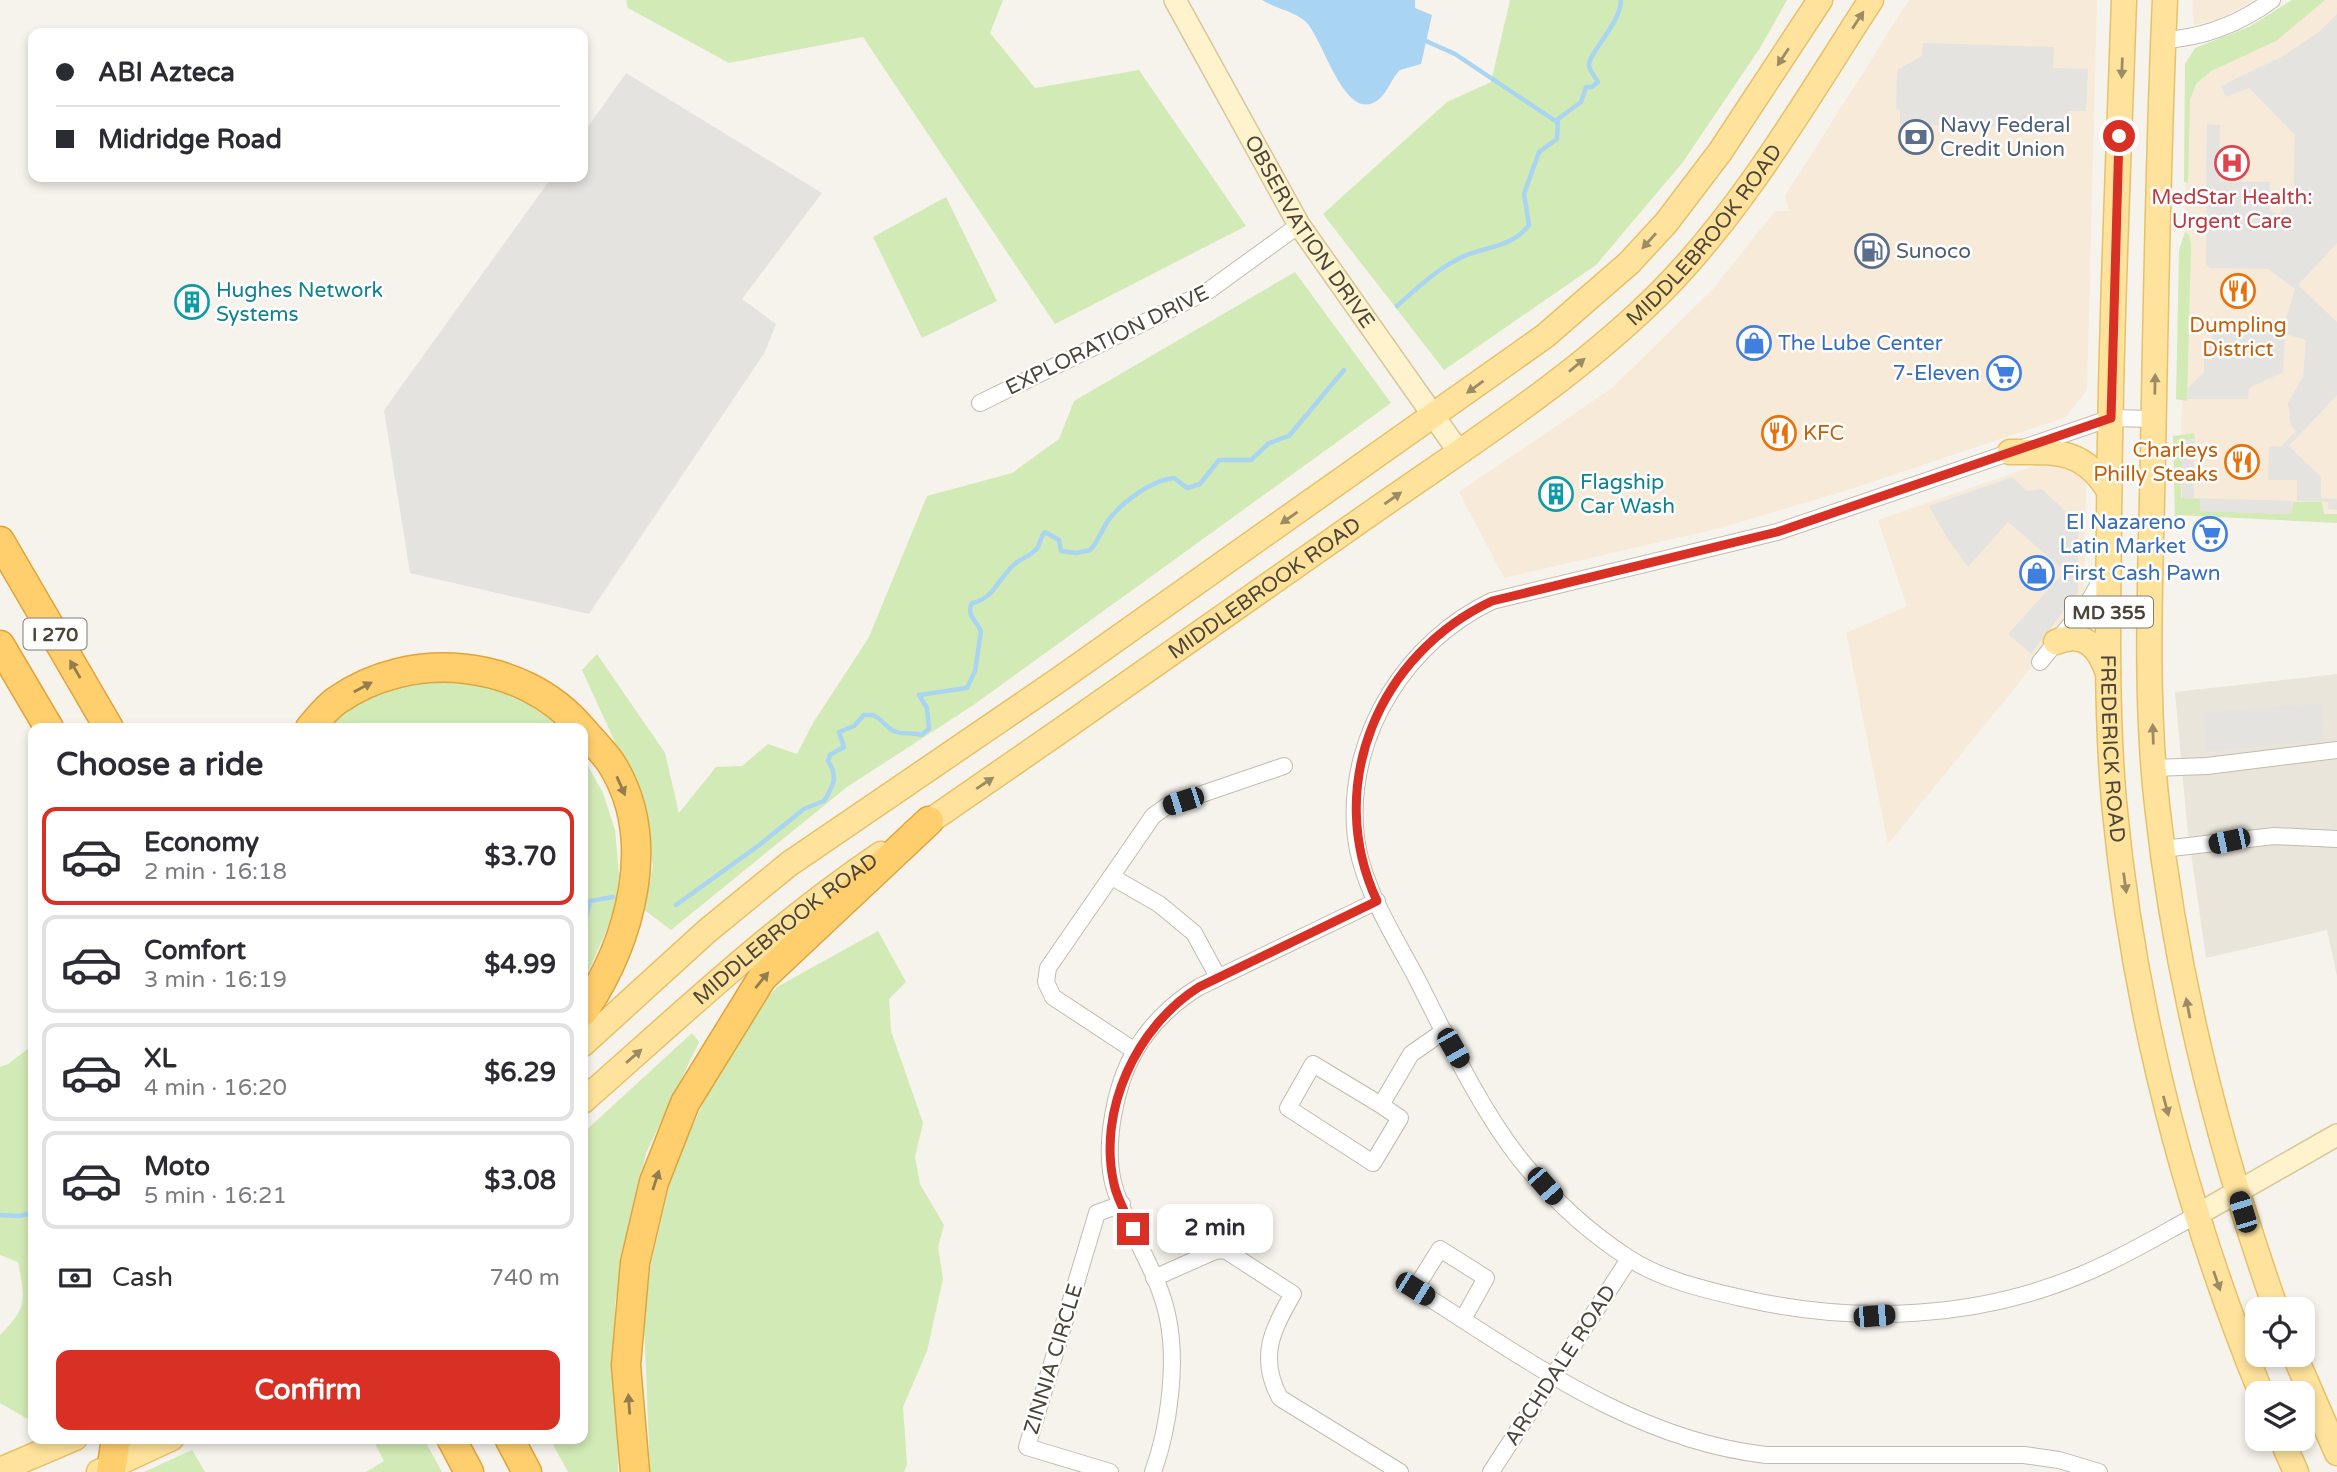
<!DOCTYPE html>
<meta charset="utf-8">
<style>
:root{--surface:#fff;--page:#f7f7f7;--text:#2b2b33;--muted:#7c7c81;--line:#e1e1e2;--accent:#d93025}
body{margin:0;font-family:"Varela Round",sans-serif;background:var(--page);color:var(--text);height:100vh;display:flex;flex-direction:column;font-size:26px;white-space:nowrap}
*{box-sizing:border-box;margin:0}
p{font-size:23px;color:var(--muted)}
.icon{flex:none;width:38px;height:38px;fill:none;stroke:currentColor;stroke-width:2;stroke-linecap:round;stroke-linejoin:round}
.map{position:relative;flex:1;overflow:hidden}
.side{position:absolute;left:28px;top:723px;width:560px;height:721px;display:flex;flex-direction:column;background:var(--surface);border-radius:14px;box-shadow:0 4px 10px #0003}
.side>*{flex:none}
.top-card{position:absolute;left:28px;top:28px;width:560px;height:154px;border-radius:14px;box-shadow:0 4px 10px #0003;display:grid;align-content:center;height:154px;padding:0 28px;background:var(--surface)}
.tools{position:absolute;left:2245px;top:1297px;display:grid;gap:14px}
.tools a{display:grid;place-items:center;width:70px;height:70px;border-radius:14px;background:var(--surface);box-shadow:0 4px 10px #0003;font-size:35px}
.end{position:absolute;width:32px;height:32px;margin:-16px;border:9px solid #d93025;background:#fff;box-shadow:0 0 0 4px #fff}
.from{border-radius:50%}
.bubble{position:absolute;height:49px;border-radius:14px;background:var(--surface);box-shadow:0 4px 10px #0003;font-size:23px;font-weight:700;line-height:49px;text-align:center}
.car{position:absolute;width:21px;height:42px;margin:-21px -10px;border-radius:9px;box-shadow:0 0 5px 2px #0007;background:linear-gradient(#222 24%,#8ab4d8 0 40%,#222 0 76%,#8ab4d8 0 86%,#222 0)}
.top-card b{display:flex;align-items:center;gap:24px;height:66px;font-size:26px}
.top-card b+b{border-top:2px solid var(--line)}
.top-card i{width:18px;height:18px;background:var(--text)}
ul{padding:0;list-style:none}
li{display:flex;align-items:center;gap:21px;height:98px;margin:0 14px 10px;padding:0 14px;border:4px solid var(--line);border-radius:14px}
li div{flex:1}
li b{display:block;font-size:26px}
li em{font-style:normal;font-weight:700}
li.active{border-color:var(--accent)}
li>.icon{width:63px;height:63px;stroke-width:1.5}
h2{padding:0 28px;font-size:32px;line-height:84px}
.pay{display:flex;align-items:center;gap:18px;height:77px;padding:0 28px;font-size:26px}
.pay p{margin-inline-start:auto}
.action{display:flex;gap:14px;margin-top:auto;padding:14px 28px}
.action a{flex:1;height:80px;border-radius:14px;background:var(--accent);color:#fff;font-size:28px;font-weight:700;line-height:80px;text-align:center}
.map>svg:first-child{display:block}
</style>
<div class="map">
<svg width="2337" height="1472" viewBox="0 0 2337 1472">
<rect width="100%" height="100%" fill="#f6f3ec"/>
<polygon fill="#eae5da" points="2337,674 2337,976 2327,930 2206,958 2187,825 2175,692"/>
<g fill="#f7ead8">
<polygon points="1909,0 2097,0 2087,390 2066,417 1848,490 1720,528 1504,578 1459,492 1612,388 1713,289 1775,211 1789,211 1785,196"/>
<polygon points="2192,0 2254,0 2217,20 2194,25"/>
<polygon points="2293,0 2337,0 2337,515 2180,513 2187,64 2283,9"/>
<polygon points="2051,460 2065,461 2086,479 2084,603 1888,844 1846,633 1907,606 1878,520"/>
</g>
<g fill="#d2eab5">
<polygon points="626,0 1003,0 990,33 1035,88 1139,70 1246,226 1055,324 863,37 729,63 628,8"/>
<polygon points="1510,0 1787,0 1760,48 1683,162 1596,265 1444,370 1323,214 1447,102 1491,82"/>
<polygon points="2292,0 2325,0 2276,41 2211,71 2196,84 2190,100 2188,183 2184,182 2185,64 2195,48 2249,27"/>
<polygon points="946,197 997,301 922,338 873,237"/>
<polygon points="2185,232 2189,235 2191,245 2187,401 2176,399 2179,250"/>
<polygon points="1295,272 1391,403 972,706 847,787 671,930 643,909 653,865 639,795 582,670 597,654 665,753 679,813 716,767 742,766 768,744 797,754 813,723 869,637 927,496 1012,473 1059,439 1074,401"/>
<polygon points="2194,433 2195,439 2182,440 2181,498 2200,499 2200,511 2291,514 2293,502 2322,502 2324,514 2337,514 2337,523 2178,515 2175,522 2173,436"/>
<path d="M455 678 487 682 536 702 559 728H321C364 691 401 686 455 678Z"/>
<polygon points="583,757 603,793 615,830 619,875 616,908 583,984"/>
<polygon points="878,931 906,982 889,999 891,1031 923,1123 915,1157 920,1184 944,1225 938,1247 943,1279 927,1351 903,1407 907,1464 904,1472 650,1472 644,1321 650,1269 673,1169 705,1099 746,1023 777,987"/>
<polygon points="692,1033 699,1042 646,1153 615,1303 618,1472 568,1472 550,1439 583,1438 583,1133"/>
<path d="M33 1045V1420L31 1421 0 1403V1335C28 1308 25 1298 18 1262L0 1255V1067L8 1064Z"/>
<polygon points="372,1438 424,1439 442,1472 366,1472 384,1461"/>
<polygon points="192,1450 205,1472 144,1472"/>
</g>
<g fill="#e5e3e0">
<polygon points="2337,14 2337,243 2298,285 2337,322 2337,395 2289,446 2321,477 2321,498 2337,499 2337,510 2328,509 2328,502 2292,501 2291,514 2200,511 2200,499 2182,498 2182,440 2194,440 2194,498 2297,501 2297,480 2268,480 2269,446 2281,447 2296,431 2291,426 2288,403 2303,377 2306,340 2285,334 2283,372 2249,388 2248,399 2187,399 2188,388 2204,372 2204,348 2214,333 2214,321 2285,322 2295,289 2268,269 2210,268 2206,264 2207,124 2220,125 2219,181 2270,182 2270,210 2278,214 2293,200 2295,135 2249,88 2226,97 2221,86 2283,56 2320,31"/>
<polygon points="1923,43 2054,47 2053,68 2088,69 2086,111 2069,111 2069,129 1900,124 1900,110 1896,109 1897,70 1922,56"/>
<polygon points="626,73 822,193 742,299 776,324 765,352 589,614 410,573 384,410 552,177 583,177 583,134"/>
<polygon points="2012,477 2027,491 2042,489 2078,523 2078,592 2031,654 2008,634 2065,571 2008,522 1968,567 1947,538 1929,506"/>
<polygon points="2321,703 2324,741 2207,751 2203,713"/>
</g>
<path fill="#a9d4f2" d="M1262 0H1415V8L1432 15 1421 64 1400 70C1391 79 1388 92 1378 100 1345 125 1324 40 1306 22 1294 11 1276 9 1262 0Z"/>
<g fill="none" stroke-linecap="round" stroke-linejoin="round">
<g stroke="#a9d4f2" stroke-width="4.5">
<polyline points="1426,41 1455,54 1557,122"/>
<path d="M1397 306C1417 288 1437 269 1462 257 1486 246 1512 248 1529 225L1524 194 1539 152 1557 139 1558 119 1581 102 1586 87H1592L1598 82C1595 77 1590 71 1589 66 1587 55 1621 23 1621 0"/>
<path d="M676 905 758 846 804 809 824 801C833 786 839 777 828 761L830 755 844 747 839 732 854 726 864 715H873C882 719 885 726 892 730 901 736 911 731 921 735L929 729 927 708 919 695 967 688 975 671 981 631C976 621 966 614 972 603 995 599 999 576 1016 563 1023 557 1032 556 1038 547 1041 541 1040 537 1045 532L1059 540 1061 551 1077 553 1090 550C1099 541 1102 528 1110 518 1124 501 1152 480 1174 478L1187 488 1200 484 1219 460H1251L1269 443 1289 436 1344 370"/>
<polyline points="583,929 590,901 613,897"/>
<polyline points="0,1215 19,1216 33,1213"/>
</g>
<g stroke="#c2bbae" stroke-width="18">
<g id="street">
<path d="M2163 40C2204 38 2239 24 2272 0"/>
<polyline points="980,403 1208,291 1299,225"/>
<path d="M2154 419 2111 418 1777 532 1492 601C1408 641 1349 732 1355 827 1358 882 1393 933 1418 981 1448 1040 1478 1105 1519 1158 1549 1195 1587 1231 1627 1257 1661 1280 1707 1290 1746 1299 1856 1324 1978 1319 2083 1274 2122 1258 2158 1236 2195 1216"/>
<polyline points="2040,662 2088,603 2105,573"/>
<polyline points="2154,768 2207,766 2337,750"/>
<polyline points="2163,849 2274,836 2337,839"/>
<polyline points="1112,877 1159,904 1194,933 1218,977"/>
<polyline points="1135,1051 1053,997 1046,982 1048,968 1153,816 1167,806 1284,766"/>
<polyline points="1381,1105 1313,1064 1288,1108 1373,1163 1400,1118 1381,1105 1411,1054 1444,1031"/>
<path d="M1154 1278 1215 1251 1225 1250 1293 1294C1272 1329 1258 1358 1280 1398L1400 1472"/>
<path d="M1463 1319 1486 1278 1440 1249 1415 1289C1525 1358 1633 1440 1766 1455H2024L2059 1460 2099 1472"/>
<polyline points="1110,1472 1027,1447 1097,1213 1122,1204"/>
<path d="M1153 1472C1169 1428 1178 1361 1167 1314 1157 1269 1127 1230 1114 1186 1103 1146 1115 1086 1135 1051 1150 1025 1174 1002 1199 987L1377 901"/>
<polyline points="1491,1472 1629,1259"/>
</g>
</g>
<g stroke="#d6c79b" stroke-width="24">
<g id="secondary">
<path id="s1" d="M1175 0 1299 225 1459 452"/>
<polyline points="2195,1216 2337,1135"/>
</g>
</g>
<g stroke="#e6c16a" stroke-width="27">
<g id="primary">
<path id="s2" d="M2124 0C2118 175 2110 350 2109 525 2108 617 2106 711 2114 802 2133 1006 2184 1204 2261 1393"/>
<path d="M2165 0C2158 151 2156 302 2153 453 2151 569 2144 689 2157 805 2176 979 2218 1145 2276 1309"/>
<path d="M2010 452C2055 452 2083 448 2109 491"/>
<path d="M2056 642C2084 630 2099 647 2108 673"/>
<path id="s3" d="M914 832C1068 726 1221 619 1374 511 1471 443 1576 377 1661 292 1745 207 1806 100 1871 0"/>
<polyline points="583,1044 707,931 789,864 1060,679 1545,336 1629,263 1666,223 1720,152 1820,0"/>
<path id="s4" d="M583 1101C681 1015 772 928 881 854"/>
<polyline points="2294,1354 2337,1453"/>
<polyline points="2281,1438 2296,1472"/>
<polyline points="0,1470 75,1438"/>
<polyline points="99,1472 172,1438"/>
</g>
</g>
<g stroke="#e0a43c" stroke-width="31">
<g id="highway">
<polyline points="0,541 109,728"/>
<polyline points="0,645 49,728"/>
<path d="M310 728C318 719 326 708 336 701 411 648 522 659 581 728"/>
<path d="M583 730C592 741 603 751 611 763 660 840 630 942 583 1012"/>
<polyline points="451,1438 469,1472"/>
<polyline points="509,1438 527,1472"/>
<polyline points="111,1472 116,1438"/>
<polyline points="635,1472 626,1365 635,1263 654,1182 685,1103 762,978 929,821"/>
</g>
</g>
<use href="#street" stroke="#fff" stroke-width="16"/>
<use href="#secondary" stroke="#fff3cd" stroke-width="21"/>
<use href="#primary" stroke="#ffe39c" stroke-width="24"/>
<use href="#highway" stroke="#ffcf6e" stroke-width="28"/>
</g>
<defs><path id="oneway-solid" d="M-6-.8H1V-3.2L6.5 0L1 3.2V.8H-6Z" transform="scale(1.75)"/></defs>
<g fill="#9c8c66">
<use href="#oneway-solid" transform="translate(1858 20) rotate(-57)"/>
<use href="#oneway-solid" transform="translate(1783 57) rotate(123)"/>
<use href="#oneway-solid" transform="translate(2122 68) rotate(92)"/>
<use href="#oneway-solid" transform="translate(1649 241) rotate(132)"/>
<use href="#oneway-solid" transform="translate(1577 365) rotate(-40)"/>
<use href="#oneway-solid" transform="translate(2155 384) rotate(-89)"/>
<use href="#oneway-solid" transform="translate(1475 387) rotate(144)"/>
<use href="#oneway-solid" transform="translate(1393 498) rotate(-35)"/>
<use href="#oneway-solid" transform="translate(1289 518) rotate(145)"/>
<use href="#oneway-solid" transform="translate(2153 734) rotate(-92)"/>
<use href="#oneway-solid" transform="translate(985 783) rotate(-34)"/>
<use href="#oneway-solid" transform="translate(2125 883) rotate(82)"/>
<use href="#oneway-solid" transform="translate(2188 1008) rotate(-101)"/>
<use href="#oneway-solid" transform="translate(634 1056) rotate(-41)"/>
<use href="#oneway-solid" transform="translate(2166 1106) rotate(75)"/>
<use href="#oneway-solid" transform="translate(2217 1281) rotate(71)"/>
</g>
<g fill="#937c4e">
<use href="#oneway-solid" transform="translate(75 669) rotate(-120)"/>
<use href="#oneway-solid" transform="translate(363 687) rotate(-28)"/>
<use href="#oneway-solid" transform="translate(621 786) rotate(66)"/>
<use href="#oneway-solid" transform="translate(762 980) rotate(-51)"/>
<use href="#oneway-solid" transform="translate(656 1180) rotate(-72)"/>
<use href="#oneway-solid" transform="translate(629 1404) rotate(-94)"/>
</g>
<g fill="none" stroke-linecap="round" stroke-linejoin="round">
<path stroke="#d93025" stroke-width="9" d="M1133 1229C1126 1214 1117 1199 1114 1184 1097 1110 1137 1026 1199 987L1377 901C1323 785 1379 654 1492 601L1777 532 2111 418 2119 136"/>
</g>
<defs>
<g id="bank-ring" transform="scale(1.75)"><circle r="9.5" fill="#fff" stroke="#5c6f8a" stroke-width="1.5"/><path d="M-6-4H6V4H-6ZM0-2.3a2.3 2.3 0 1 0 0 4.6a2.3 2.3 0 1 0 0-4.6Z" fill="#5c6f8a"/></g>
<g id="hospital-ring" transform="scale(1.75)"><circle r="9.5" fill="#fff" stroke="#e0444e" stroke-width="1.5"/><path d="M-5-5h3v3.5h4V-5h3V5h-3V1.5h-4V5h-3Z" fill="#e0444e"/></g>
<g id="fuel-ring" transform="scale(1.75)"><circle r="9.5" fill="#fff" stroke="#5c6f8a" stroke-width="1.5"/><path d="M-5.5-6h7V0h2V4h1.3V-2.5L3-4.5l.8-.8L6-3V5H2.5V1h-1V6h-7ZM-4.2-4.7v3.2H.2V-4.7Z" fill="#5c6f8a"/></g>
<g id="restaurant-ring" transform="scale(1.75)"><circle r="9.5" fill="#fff" stroke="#e8710a" stroke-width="1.5"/><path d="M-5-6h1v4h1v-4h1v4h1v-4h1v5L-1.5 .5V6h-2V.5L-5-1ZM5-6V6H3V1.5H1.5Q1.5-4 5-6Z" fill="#e8710a"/></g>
<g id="building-ring" transform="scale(1.75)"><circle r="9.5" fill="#fff" stroke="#0f9aa8" stroke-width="1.5"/><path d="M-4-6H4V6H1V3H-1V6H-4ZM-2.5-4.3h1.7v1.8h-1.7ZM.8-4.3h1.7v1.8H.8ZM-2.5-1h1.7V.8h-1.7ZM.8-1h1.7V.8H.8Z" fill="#0f9aa8"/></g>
<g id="shop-ring" transform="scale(1.75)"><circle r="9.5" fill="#fff" stroke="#3f7fe0" stroke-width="1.5"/><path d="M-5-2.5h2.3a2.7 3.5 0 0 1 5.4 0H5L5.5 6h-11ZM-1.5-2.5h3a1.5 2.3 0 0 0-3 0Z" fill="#3f7fe0"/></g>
<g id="supermarket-ring" transform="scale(1.75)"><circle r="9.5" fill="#fff" stroke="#3f7fe0" stroke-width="1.5"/><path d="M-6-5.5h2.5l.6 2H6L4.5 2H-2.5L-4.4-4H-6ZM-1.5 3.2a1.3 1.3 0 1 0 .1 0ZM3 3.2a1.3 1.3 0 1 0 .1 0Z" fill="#3f7fe0"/></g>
</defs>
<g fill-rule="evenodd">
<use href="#bank-ring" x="1916" y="137"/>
<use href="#hospital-ring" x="2232" y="163"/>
<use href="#fuel-ring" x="1872" y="251"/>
<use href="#restaurant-ring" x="2238" y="291"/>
<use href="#building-ring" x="192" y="302"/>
<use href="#shop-ring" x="1754" y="343"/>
<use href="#supermarket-ring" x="2004" y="373"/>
<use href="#restaurant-ring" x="1779" y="433"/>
<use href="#restaurant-ring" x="2242" y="462"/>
<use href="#building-ring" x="1556" y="494"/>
<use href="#supermarket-ring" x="2210" y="534"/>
<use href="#shop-ring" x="2037" y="573"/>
</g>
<g text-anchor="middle" stroke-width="5" stroke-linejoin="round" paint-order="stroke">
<g fill="#fff" stroke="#817c74" stroke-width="2">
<rect x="2065" y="596.5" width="88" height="31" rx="5"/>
<rect x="23.5" y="618.5" width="63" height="31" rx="5"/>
</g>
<g font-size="19" font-weight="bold" fill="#4b4439">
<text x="2109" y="619">MD 355</text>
<text x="55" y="641">I 270</text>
</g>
<g font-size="21" fill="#4e5e75" stroke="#fff" text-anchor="start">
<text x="1940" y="132">Navy Federal<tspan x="1940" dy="24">Credit Union</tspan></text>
<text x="1896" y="258">Sunoco</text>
</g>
<g font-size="21" fill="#be3a42" stroke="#fff">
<text x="2232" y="204">MedStar Health:<tspan x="2232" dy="24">Urgent Care</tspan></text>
</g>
<g font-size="21" fill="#4b4439" stroke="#fff">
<text dy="7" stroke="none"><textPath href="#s1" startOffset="268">OBSERVATION DRIVE</textPath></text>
<text dy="7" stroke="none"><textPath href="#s3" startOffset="994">MIDDLEBROOK ROAD</textPath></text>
<text transform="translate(1107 340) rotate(-26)" y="7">EXPLORATION DRIVE</text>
<text dy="7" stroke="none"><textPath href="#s3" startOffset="427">MIDDLEBROOK ROAD</textPath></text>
<text dy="7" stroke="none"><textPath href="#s2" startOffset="749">FREDERICK ROAD</textPath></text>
<text dy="7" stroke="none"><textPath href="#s4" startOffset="266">MIDDLEBROOK ROAD</textPath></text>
<text transform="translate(1053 1359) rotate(-73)" y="7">ZINNIA CIRCLE</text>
<text transform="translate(1560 1365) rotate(-57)" y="7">ARCHDALE ROAD</text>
</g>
<g font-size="21" fill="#0d838f" stroke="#fff" text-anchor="start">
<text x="216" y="297">Hughes Network<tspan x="216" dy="24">Systems</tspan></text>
<text x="1580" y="489">Flagship<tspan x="1580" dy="24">Car Wash</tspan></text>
</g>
<g font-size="21" fill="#c56008" stroke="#fff">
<text x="2238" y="332">Dumpling<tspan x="2238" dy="24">District</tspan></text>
<text x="1803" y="440" text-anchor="start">KFC</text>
<text x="2218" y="457" text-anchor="end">Charleys<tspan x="2218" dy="24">Philly Steaks</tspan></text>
</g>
<g font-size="21" fill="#366cbe" stroke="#fff" text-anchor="start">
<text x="1778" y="350">The Lube Center</text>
<text x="1980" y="380" text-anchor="end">7-Eleven</text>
<text x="2186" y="529" text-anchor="end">El Nazareno<tspan x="2186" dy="24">Latin Market</tspan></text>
<text x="2062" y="580">First Cash Pawn</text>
</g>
</g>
</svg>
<div class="tools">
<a><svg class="icon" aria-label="locate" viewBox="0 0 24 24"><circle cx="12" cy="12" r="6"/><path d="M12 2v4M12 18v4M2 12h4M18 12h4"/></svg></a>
<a><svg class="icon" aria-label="layers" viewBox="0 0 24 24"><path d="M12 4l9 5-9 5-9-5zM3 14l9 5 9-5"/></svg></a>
</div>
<i class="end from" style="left:2119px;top:136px"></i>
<i class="end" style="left:1133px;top:1229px"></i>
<div class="bubble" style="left:1157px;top:1204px;width:116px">2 min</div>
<i class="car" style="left:1183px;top:801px;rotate:252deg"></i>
<i class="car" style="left:2229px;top:841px;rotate:258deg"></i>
<i class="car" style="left:1453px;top:1048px;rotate:150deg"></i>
<i class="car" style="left:1545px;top:1186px;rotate:139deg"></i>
<i class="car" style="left:2243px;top:1212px;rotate:343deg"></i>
<i class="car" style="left:1415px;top:1289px;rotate:122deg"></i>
<i class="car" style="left:1874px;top:1316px;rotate:85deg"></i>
<div class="top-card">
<b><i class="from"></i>ABI Azteca</b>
<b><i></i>Midridge Road</b>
</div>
<section class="side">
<h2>Choose a ride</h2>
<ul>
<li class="active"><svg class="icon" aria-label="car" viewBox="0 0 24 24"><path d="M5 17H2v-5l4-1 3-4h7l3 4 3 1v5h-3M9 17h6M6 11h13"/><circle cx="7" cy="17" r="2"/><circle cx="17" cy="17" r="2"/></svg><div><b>Economy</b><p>2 min · 16:18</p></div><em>$3.70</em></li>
<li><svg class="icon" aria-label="car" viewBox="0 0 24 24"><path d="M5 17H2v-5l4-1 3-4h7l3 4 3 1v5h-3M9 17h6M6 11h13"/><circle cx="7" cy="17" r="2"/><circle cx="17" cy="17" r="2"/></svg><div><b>Comfort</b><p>3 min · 16:19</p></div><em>$4.99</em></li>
<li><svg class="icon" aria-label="car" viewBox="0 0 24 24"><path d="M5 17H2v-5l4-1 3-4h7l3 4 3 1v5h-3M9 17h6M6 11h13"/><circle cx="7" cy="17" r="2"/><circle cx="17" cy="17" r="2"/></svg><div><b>XL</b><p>4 min · 16:20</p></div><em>$6.29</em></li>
<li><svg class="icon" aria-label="car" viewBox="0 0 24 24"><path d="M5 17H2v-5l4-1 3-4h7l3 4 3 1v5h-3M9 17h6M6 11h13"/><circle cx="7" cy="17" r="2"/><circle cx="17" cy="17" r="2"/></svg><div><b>Moto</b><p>5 min · 16:21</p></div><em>$3.08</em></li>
</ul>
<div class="pay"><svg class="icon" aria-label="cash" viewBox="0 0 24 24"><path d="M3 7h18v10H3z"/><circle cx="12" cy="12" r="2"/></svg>Cash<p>740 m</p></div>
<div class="action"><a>Confirm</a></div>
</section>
</div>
